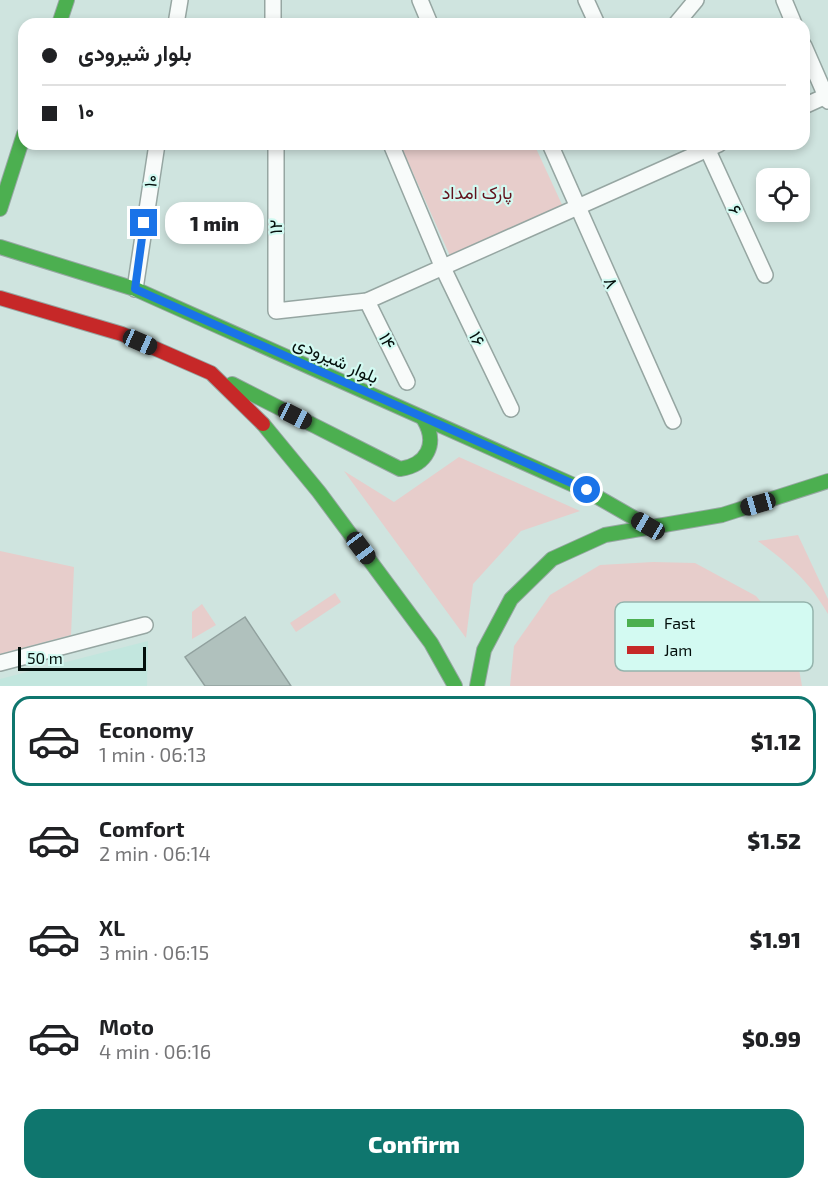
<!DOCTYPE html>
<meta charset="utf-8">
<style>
:root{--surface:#fff;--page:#f6f6f6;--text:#202124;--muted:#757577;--line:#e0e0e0;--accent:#0f766e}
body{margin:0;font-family:"Exo 2",Vazirmatn,sans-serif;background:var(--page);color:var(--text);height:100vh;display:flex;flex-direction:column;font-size:22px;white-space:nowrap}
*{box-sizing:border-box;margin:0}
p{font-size:20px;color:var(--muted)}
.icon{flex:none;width:33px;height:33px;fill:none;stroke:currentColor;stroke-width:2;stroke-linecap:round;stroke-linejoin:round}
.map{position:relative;height:686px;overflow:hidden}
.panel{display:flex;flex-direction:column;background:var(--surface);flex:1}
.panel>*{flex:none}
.banner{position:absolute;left:18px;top:18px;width:792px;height:132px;border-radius:18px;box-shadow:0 3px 9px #0003;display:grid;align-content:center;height:132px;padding:0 24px;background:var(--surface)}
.tools{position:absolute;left:756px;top:168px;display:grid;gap:12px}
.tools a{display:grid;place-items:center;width:54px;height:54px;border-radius:12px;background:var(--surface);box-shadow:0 3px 9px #0003;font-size:30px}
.scale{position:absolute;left:18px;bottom:15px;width:128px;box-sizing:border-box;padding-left:6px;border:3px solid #030f0c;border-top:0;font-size:16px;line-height:21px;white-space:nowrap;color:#030f0c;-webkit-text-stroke:4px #d3faf2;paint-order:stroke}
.end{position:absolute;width:27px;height:27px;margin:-14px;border:8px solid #1a73e8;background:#fff;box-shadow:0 0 0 3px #fff}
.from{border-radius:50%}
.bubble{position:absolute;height:42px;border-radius:18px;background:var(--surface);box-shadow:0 3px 9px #0003;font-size:20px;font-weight:800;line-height:42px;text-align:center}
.car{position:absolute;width:18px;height:36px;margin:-18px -9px;border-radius:8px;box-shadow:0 0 4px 2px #0007;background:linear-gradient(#222 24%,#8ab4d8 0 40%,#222 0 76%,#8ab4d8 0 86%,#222 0)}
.banner b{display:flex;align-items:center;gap:21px;height:57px;font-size:22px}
.banner b+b{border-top:2px solid var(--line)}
.banner i{width:15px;height:15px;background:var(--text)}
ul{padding:10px 0 0;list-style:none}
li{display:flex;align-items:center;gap:18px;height:90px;margin:0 12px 9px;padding:0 12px;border:3px solid transparent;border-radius:18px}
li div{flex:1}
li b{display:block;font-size:22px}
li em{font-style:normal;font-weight:800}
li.active{border-color:var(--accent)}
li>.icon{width:54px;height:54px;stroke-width:1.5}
.action{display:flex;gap:12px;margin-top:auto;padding:12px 24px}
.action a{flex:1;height:69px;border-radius:18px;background:var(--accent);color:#fff;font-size:24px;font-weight:800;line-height:69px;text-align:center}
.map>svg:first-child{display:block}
</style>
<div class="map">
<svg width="828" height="686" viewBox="0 0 828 686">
<rect width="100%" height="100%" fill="#cfe4df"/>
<polygon fill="#c2e6de" points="148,641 147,686 0,686 0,679"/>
<g fill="#e7cdcb">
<polygon points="400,144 534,144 564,209 451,258"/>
<polygon points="459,457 580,511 521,531 473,584 466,638 344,471 394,502"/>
<path d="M798 535 828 599V614C810 582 787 562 758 541Z"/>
<polygon points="0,551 74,567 71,635 0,654"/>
<polygon points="653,562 695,563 756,596 794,641 802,686 510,686 514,646 550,595 600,565"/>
<polygon points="335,593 341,602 296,632 290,623"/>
<polygon points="202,604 216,625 192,639 192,612"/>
</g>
<polygon fill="#b0c1bd" stroke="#91a19e" stroke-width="1.5" points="245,617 291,686 205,686 185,657"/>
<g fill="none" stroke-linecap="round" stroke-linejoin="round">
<g stroke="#96a6a2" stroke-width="18">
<g id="street">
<polyline points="273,0 273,24"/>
<polyline points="420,0 430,24"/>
<polyline points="586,0 597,24"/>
<polyline points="784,0 794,24"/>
<polyline points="176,24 180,0"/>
<polyline points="676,24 696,0"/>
<polyline points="804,46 828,101"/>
<polyline points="804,106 826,96"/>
<polyline points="276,144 276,311 367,301 719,144"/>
<polyline points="391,144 443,268 511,409"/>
<polyline points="550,144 673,421"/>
<polyline points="705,144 765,275"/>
<polyline points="135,289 157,144"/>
<polyline points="367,301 407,382"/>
<polyline points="0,663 145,625"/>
</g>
</g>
<g stroke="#96a6a2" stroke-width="16">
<g id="fast">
<polyline points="59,24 67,0"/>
<polyline points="0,209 24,134"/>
<polyline points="0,247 135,289 587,491 648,526"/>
<path d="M232 384 400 469C427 465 438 444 424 420"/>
<polyline points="263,424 319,492 431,643 455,686"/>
<polyline points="477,686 484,650 511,599 552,559 605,535 722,515 828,481"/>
</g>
</g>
<g stroke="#96a6a2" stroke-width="16">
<polyline id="jam" points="0,298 122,334 211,373 263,424"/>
</g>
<use href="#street" stroke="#f8fbfa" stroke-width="15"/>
<use href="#fast" stroke="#4caf50" stroke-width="14"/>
<use href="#jam" stroke="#c62828" stroke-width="14"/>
</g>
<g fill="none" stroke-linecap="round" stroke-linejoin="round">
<polyline stroke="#1a73e8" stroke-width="8" points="144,223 135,289 587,490"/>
</g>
<g text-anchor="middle" stroke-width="4.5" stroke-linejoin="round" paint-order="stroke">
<g font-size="18" fill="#030f0c" stroke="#d3faf2">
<text transform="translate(151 181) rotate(-81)" y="6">۱۰</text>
<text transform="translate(735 210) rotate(66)" y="6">۶</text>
<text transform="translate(276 227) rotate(-90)" y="6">۱۲</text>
<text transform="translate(611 283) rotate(66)" y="6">۸</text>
<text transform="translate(477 339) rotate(64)" y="6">۱۶</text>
<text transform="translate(387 341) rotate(64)" y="6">۱۴</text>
<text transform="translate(336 360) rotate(24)" y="6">بلوار شیرودی</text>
</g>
<g font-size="18" fill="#62121c" stroke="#d3faf2">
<text x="477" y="199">پارک امداد</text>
</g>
</g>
<rect x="615" y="602" width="198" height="69" rx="9" fill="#d3faf2" stroke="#95b4ad" stroke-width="1.5"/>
<rect x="627" y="619" width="27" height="8" fill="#4caf50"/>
<rect x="627" y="646" width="27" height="8" fill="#c62828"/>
<g font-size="16" fill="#030f0c">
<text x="664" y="629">Fast</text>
<text x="664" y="656">Jam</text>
</g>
</svg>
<div class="tools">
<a><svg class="icon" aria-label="locate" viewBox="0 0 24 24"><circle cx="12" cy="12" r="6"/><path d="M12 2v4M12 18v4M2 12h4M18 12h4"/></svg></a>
</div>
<div class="scale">50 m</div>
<i class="end from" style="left:587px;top:490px"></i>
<i class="end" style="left:144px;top:223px"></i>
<div class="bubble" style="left:165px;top:202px;width:99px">1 min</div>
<i class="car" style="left:140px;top:342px;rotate:114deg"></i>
<i class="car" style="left:295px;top:416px;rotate:117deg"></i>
<i class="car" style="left:758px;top:504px;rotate:254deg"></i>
<i class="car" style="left:648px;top:526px;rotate:300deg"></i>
<i class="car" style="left:361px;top:548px;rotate:143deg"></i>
<div class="banner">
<b><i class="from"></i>بلوار شیرودی</b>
<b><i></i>۱۰</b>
</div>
</div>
<section class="panel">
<ul>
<li class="active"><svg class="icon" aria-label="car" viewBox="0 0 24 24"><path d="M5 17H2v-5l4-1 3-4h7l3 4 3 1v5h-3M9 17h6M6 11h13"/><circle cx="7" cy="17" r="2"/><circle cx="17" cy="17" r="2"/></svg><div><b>Economy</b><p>1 min · 06:13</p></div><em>$1.12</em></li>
<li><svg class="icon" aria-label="car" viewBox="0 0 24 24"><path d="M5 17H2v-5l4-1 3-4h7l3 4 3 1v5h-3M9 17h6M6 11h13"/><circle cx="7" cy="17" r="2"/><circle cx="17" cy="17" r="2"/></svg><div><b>Comfort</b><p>2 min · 06:14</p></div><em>$1.52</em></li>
<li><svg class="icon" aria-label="car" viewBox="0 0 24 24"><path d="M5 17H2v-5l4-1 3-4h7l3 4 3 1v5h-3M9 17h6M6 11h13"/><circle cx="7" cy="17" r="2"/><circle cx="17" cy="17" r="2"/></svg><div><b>XL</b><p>3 min · 06:15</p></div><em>$1.91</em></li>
<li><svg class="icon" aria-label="car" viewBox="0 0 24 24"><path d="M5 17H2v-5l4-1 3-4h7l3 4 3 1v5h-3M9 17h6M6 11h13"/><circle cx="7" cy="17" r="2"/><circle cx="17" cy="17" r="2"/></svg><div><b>Moto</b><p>4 min · 06:16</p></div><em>$0.99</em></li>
</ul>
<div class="action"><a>Confirm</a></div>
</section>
